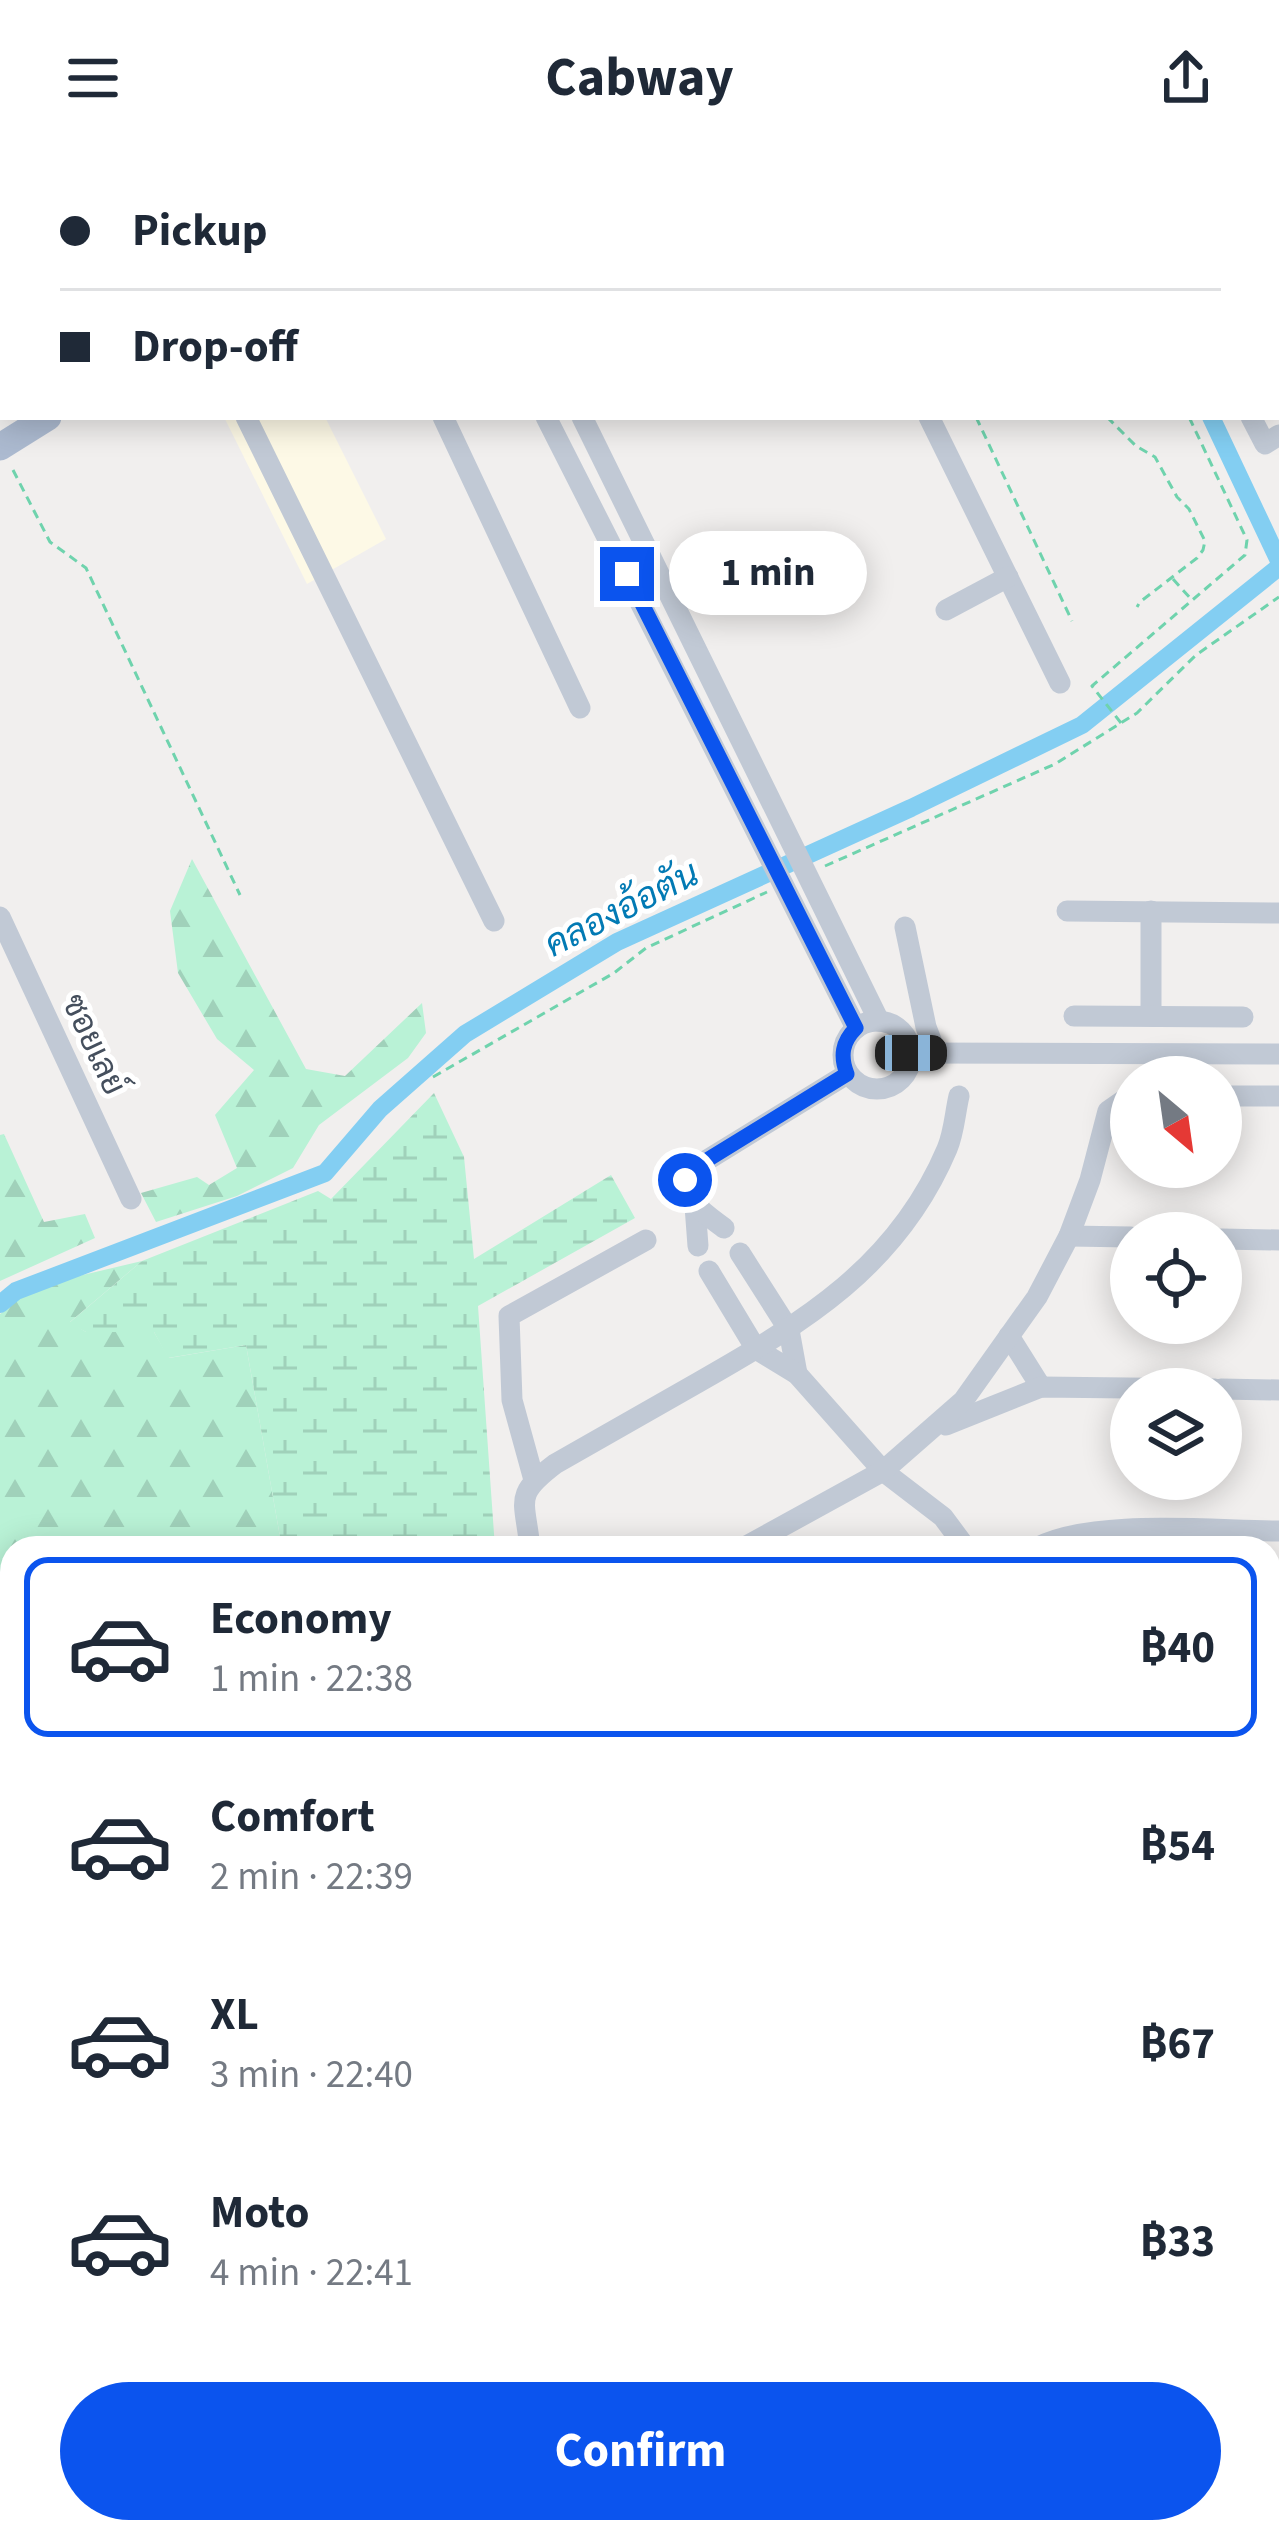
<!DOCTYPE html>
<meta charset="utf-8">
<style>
:root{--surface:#fff;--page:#f2f2f3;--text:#1f2937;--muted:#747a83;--line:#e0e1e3;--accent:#0b54ee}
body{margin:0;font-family:"Source Sans 3",Sarabun,sans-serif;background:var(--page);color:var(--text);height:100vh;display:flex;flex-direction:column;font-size:45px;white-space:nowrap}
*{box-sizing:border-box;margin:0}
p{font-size:39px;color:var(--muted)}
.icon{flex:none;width:66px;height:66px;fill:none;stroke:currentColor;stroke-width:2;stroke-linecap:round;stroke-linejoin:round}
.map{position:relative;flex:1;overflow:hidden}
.panel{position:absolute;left:0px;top:1380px;width:1281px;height:1008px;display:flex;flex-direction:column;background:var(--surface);border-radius:36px 36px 0 0;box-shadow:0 6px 30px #0003}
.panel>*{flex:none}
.banner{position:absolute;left:0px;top:0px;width:1281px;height:264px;box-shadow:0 6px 30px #0003;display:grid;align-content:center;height:264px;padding:0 60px;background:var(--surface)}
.needle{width:78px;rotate:151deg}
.controls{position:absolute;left:1110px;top:900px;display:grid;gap:24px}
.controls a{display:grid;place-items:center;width:132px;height:132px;border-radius:50%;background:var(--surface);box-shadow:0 6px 30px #0003;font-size:60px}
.end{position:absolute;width:54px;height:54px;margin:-27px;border:15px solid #0b54ee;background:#fff;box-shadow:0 0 0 6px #fff}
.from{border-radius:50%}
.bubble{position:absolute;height:84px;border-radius:42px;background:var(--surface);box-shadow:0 6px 30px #0003;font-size:39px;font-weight:700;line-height:84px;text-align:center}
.car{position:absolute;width:36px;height:72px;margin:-36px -18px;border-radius:15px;box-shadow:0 0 9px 3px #0007;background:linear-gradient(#222 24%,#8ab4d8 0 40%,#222 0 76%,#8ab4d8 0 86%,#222 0)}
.banner b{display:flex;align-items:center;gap:42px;height:114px;font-size:45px}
.banner b+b{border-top:3px solid var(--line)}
.banner i{width:30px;height:30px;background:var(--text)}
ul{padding:21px 0 0;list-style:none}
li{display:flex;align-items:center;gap:36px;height:180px;margin:0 24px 18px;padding:0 36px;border:6px solid transparent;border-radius:24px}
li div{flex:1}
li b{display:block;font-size:45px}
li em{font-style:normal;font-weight:700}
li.on{border-color:var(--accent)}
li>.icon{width:108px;height:108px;stroke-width:1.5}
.button{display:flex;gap:24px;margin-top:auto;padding:24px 60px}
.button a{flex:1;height:138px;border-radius:72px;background:var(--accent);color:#fff;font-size:48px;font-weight:700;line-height:138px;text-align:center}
header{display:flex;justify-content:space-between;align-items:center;height:156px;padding:0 60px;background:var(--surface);font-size:54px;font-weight:700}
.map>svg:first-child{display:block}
</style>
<header><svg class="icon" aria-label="menu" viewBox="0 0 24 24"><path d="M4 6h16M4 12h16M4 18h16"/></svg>Cabway<svg class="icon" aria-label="share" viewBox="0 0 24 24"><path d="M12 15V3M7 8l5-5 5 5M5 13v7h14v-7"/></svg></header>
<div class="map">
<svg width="1279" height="2388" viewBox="0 0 1279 2388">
<defs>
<pattern id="green-dots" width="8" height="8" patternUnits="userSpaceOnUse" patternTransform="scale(3)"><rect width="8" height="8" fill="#b9f2d6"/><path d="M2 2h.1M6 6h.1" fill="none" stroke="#a0d1ba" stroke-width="1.8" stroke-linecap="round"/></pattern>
<pattern id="forest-firs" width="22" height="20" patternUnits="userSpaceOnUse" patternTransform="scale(3)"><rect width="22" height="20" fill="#b9f2d6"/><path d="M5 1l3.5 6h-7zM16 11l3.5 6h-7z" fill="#a0d1ba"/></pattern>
<pattern id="wetland-marsh" width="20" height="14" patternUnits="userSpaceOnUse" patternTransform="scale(3)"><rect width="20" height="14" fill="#b9f2d6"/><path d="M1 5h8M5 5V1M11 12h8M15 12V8" fill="none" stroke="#a0d1ba"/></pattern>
</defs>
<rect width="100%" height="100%" fill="#f1efee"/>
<polygon fill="#fdf9e6" points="224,261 325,261 386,383 307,428"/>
<polygon fill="url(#green-dots)" points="0,1855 12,1856 12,2113 0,2114"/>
<g fill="url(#forest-firs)">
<polygon points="192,703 306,913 345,920 422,847 426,877 408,902 319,969 293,1012 237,1040 156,1066 141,1037 197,1021 209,1029 237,1012 215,959 254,914 217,883 178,817 170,755"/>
<polygon points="4,978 44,1066 85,1058 95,1082 0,1125 0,979"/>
<polygon points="142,1105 70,1166 86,1176 154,1176 169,1202 246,1189 282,1392 12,1392 12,1502 0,1512 0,1158 27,1137 70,1122"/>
</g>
<g fill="url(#wetland-marsh)">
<polygon points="434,937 464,1001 474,1103 611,1019 635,1062 478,1150 495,1392 282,1392 246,1189 168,1202 154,1176 86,1176 69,1167 142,1105 318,1035 331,1043"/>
<polygon points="12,1502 12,1856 0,1855 0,1512"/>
</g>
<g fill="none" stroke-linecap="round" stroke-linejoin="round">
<g stroke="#83cef2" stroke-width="18">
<polyline points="1086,0 1087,3"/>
<polyline points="1211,261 1279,405"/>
<polyline points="0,1148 16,1135 325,1017 380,953 465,878 617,786 911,652 1082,569 1279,411"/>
</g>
<g stroke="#6fd3ad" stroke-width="3" stroke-dasharray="9 6" stroke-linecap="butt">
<polyline points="962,0 965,3"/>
<polyline points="1062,0 1063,3"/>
<polyline points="878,3 878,0"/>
<polyline points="976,261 1072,465"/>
<polyline points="1107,261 1136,290 1155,301 1177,341 1189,353 1205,385 1203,394 1197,402 1140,446 1137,451"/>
<polyline points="13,314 50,386 86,412 240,739"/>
<polyline points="1173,423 1191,443"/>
<polyline points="1121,567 1092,530 1245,399 1247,384 1189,261"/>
<polyline points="825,710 1055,608 1137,557 1196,499 1279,441"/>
<polyline points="433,921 614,817 646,792 767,736"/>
</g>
<g stroke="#c1c9d5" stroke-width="21">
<polyline points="79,0 81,3"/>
<polyline points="234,0 236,3"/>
<polyline points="802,0 803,3"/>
<polyline points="1171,3 1176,0"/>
<polyline points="1278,48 1279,47"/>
<polyline points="1278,160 1279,160"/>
<polyline points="246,261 494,765"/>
<polyline points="443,261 580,552"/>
<polyline points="546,261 856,872"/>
<polyline points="582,261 879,865"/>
<polyline points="929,261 1060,527"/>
<polyline points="1251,261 1265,288 1279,279"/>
<polyline points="946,454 1008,421"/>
<polyline points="1067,755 1279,757"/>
<polyline points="1151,755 1151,860"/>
<polyline points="0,761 131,1043"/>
<polyline points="905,771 926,871 936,897"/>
<polyline points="1074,860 1243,861"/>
<circle cx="877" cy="899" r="34"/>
<polyline points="911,897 1279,898"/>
<polyline points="1221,940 1279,940"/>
<polyline points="695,1050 698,1090"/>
<path d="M724 1072C704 1057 683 1045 686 1017L847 918"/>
<polyline points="1069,1080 1131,1081"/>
<polyline points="1221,1083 1279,1084"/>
<polyline points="740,1097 789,1174 797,1218"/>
<polyline points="709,1115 756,1193 797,1218 883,1315 943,1361 966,1392"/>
<polyline points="1009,1180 1041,1231"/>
<polyline points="1221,1233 1279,1234"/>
<polyline points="946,1269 1041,1231 1215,1233"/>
<polyline points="534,1324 512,1244 509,1160 646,1084"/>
<path d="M530 1392C525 1343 513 1340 555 1308 603 1281 651 1253 699 1226 804 1166 897 1111 947 993 954 977 955 957 959 940"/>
<polyline points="743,1392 883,1315 963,1245 1037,1141 1069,1080 1090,1024 1108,955 1131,939"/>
<path d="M1036 1392C1093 1362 1213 1375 1279 1375"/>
<polyline points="1269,1521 1279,1521"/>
<polyline points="1269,1671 1279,1671"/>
<polyline points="1269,1814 1279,1814"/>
<polyline points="1269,1955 1279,1955"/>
<polyline points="1269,2092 1279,2093"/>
<polyline points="1269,2158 1279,2158"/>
<polyline points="0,2177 12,2176"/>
<polyline points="1269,2270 1279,2270"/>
<polyline points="0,2284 12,2284"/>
<polyline points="506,2376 519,2388"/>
<polyline points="0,2387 163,2388"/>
<polyline points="464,2388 477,2376"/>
<polyline points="1052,2388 1052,2376"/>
</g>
<g stroke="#acbad0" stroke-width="27">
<polyline points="358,3 363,0"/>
<polyline points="451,3 456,0"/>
<polyline points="508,3 513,0"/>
<polyline points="0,233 3,231"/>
<polyline points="0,291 48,261"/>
</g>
</g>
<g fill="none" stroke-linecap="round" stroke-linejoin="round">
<path stroke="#0b54ee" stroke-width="15" d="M627 418 856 872C842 886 840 900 847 918L686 1017 685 1024"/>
</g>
<g text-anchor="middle" stroke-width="10" stroke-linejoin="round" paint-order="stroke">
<g font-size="33" fill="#454f5d" stroke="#fff">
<text transform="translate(95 888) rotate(65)" y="12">ซอยเลย์</text>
</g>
<g font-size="36" font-style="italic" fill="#027ab4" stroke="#fff">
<text transform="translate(621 752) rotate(-27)" y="13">คลองอ้อตัน</text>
</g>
</g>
</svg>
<div class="controls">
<a><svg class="needle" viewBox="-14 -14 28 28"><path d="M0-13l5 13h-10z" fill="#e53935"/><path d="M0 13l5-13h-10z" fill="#747a83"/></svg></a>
<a><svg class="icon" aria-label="locate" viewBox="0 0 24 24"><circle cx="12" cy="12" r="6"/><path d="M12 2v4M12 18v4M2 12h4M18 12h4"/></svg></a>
<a><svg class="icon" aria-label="layers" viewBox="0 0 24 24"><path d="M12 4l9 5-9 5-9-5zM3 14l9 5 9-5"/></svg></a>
</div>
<i class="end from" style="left:685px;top:1024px"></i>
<i class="end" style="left:627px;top:418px"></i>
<div class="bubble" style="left:669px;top:375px;width:198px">1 min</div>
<i class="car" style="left:911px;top:897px;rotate:90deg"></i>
<div class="banner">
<b><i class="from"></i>Pickup</b>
<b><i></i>Drop-off</b>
</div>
<section class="panel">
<ul>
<li class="on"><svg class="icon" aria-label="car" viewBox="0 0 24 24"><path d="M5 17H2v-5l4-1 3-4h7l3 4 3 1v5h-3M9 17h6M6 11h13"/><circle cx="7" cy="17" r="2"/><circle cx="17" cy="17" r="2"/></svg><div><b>Economy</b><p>1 min · 22:38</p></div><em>฿40</em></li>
<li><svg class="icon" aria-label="car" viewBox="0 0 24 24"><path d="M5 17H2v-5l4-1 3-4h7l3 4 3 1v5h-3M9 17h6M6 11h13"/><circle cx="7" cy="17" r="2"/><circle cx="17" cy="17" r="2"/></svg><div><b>Comfort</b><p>2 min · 22:39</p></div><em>฿54</em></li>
<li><svg class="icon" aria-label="car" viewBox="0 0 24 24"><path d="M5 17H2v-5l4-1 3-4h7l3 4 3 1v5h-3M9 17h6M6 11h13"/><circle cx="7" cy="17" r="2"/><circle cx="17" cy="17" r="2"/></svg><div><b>XL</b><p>3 min · 22:40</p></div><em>฿67</em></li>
<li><svg class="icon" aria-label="car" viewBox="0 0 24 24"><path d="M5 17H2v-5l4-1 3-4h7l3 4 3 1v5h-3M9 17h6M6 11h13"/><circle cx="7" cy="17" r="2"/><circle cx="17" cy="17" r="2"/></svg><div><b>Moto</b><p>4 min · 22:41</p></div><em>฿33</em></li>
</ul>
<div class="button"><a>Confirm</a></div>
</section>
</div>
